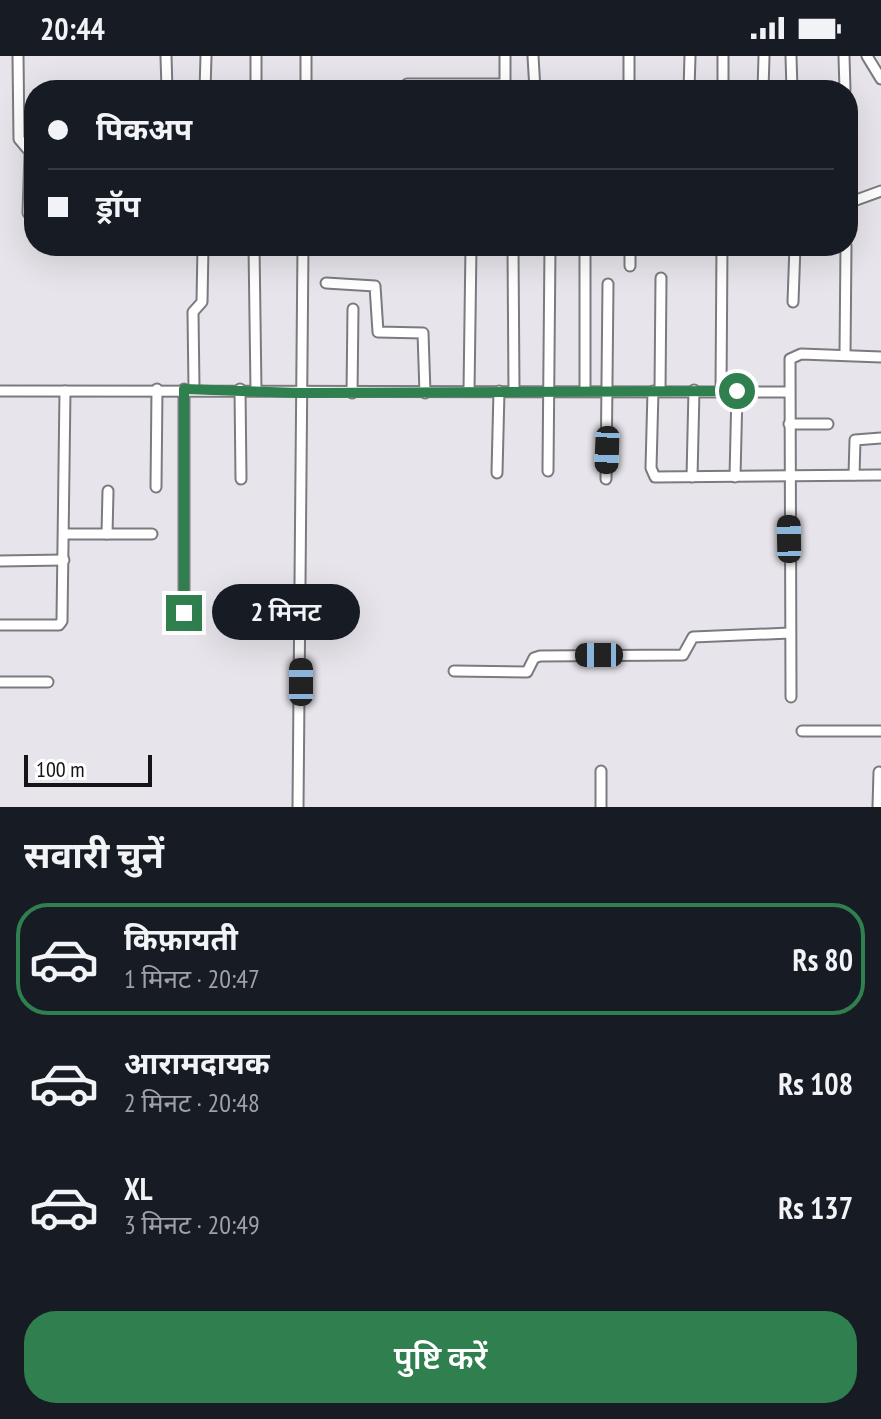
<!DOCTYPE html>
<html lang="hi">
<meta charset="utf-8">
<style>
:root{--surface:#171b24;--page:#242831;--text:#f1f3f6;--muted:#9ea1a6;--line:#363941;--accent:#307f4f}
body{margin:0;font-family:"PT Sans Narrow","Noto Sans Devanagari",sans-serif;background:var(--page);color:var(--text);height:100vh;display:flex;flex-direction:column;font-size:30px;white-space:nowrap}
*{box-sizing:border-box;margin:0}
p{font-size:26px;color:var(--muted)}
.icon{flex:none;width:44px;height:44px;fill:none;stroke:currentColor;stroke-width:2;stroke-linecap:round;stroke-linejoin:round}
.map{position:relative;height:751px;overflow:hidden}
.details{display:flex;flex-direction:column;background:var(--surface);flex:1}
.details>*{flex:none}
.top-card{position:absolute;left:24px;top:24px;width:834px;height:176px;border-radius:32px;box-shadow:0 8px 32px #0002;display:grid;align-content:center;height:176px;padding:0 24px;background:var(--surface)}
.scale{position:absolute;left:24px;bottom:20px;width:128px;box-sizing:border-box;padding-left:8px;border:4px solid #151416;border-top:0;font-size:22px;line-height:28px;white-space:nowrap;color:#151416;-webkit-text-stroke:6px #fff;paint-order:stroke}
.end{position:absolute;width:36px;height:36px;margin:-18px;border:10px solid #307f4f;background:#fff;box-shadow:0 0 0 4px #fff}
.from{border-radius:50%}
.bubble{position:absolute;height:56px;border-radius:28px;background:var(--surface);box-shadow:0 8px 32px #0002;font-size:26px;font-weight:600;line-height:56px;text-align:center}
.car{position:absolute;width:24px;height:48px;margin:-24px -12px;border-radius:10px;box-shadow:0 0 6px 2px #0007;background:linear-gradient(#222 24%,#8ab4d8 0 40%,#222 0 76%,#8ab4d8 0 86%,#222 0)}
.top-card b{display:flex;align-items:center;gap:28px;height:76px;font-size:30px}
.top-card b+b{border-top:2px solid var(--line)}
.top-card i{width:20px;height:20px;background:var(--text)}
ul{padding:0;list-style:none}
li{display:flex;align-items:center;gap:24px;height:112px;margin:0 16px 12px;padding:0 8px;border:4px solid transparent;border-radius:32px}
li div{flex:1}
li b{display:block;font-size:30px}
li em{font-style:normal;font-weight:600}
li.on{border-color:var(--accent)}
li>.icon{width:72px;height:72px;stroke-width:1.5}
h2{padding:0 24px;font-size:36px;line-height:96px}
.primary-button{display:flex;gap:16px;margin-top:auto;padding:16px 24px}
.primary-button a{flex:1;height:92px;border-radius:32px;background:var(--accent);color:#fff;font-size:32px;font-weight:600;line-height:92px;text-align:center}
.status{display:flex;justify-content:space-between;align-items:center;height:56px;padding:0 40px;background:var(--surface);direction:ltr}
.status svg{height:22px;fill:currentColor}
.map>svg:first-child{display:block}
</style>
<div class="status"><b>20:44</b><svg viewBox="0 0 49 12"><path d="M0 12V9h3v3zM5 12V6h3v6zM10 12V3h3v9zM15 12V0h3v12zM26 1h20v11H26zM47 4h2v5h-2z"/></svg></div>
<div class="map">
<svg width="881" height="751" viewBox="0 0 881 751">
<rect width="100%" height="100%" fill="#e7e5eb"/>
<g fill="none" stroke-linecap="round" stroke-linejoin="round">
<g stroke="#7c7a7f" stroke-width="13">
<g id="minor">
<polyline points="18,0 19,83 30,96 28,157"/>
<polyline points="166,0 167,34"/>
<polyline points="505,0 505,34"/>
<polyline points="533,0 535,34"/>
<polyline points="629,0 629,34"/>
<polyline points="791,0 792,34"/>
<polyline points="844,0 845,34"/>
<polyline points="867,0 881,23"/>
<polyline points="407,28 505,28"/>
<polyline points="205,34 206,0"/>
<polyline points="256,34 256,0"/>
<polyline points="306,34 306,0"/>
<polyline points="689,34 690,0"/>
<polyline points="723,34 723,0"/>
<polyline points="763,34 764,0"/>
<polyline points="848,147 881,135"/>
<polyline points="254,190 256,334"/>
<polyline points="513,190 514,335"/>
<polyline points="630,210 630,190"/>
<polyline points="326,227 375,230 378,276 423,277 425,337"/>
<polyline points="793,246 795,190"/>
<polyline points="845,299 846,190"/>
<polyline points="194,333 193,256 202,246 203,190"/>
<polyline points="240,333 241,423"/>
<polyline points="585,334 585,190"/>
<polyline points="0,335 789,336"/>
<polyline points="469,335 471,190"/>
<polyline points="653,335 651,412 655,421 881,419"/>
<polyline points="660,335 661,222"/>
<polyline points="721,335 722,190"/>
<polyline points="352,337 353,253"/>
<polyline points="789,368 828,368"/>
<polyline points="548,415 550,190"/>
<polyline points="497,417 499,335"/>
<polyline points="854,419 855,384 881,382"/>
<polyline points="692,421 694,334"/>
<polyline points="735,421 737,335"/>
<polyline points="606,423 608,228"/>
<polyline points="156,431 157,333"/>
<polyline points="65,478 152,478"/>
<polyline points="107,478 108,435"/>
<polyline points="0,505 64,504"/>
<polyline points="184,557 184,333"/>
<polyline points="0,569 59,569 62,565 65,335"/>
<polyline points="454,615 527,616 534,602 540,600 683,599 693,581 790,577"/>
<polyline points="0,626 48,626"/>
<polyline points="791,641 790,303 801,298 881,301"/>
<polyline points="802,675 881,675"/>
<polyline points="298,751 303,190"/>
<polyline points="601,751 601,715"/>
<polyline points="878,751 879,716"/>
</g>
</g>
<use href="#minor" stroke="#fff" stroke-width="9"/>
</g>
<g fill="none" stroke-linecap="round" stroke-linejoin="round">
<polyline stroke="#307f4f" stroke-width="10" points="184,557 184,333 300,337 737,335"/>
</g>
</svg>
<div class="scale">100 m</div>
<i class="end from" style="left:737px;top:335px"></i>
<i class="end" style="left:184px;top:557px"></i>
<div class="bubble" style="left:212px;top:528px;width:148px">2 मिनट</div>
<i class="car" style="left:607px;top:394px;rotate:182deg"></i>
<i class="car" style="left:789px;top:483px;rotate:359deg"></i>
<i class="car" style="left:599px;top:599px;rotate:270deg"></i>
<i class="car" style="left:301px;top:626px;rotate:0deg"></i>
<div class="top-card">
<b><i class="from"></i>पिकअप</b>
<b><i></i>ड्रॉप</b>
</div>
</div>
<section class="details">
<h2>सवारी चुनें</h2>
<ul>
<li class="on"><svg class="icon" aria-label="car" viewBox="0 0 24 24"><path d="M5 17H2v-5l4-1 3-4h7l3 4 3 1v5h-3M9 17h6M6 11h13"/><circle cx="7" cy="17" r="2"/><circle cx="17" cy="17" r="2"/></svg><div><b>किफ़ायती</b><p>1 मिनट · 20:47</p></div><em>Rs 80</em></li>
<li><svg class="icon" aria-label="car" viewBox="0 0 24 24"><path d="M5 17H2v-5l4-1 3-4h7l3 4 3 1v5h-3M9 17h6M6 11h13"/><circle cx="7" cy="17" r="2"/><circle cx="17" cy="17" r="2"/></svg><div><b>आरामदायक</b><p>2 मिनट · 20:48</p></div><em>Rs 108</em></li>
<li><svg class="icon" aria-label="car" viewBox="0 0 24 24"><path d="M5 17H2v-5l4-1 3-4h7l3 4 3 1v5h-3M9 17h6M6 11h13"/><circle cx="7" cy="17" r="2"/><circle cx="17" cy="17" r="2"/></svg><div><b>XL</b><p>3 मिनट · 20:49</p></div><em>Rs 137</em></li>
</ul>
<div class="primary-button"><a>पुष्टि करें</a></div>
</section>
